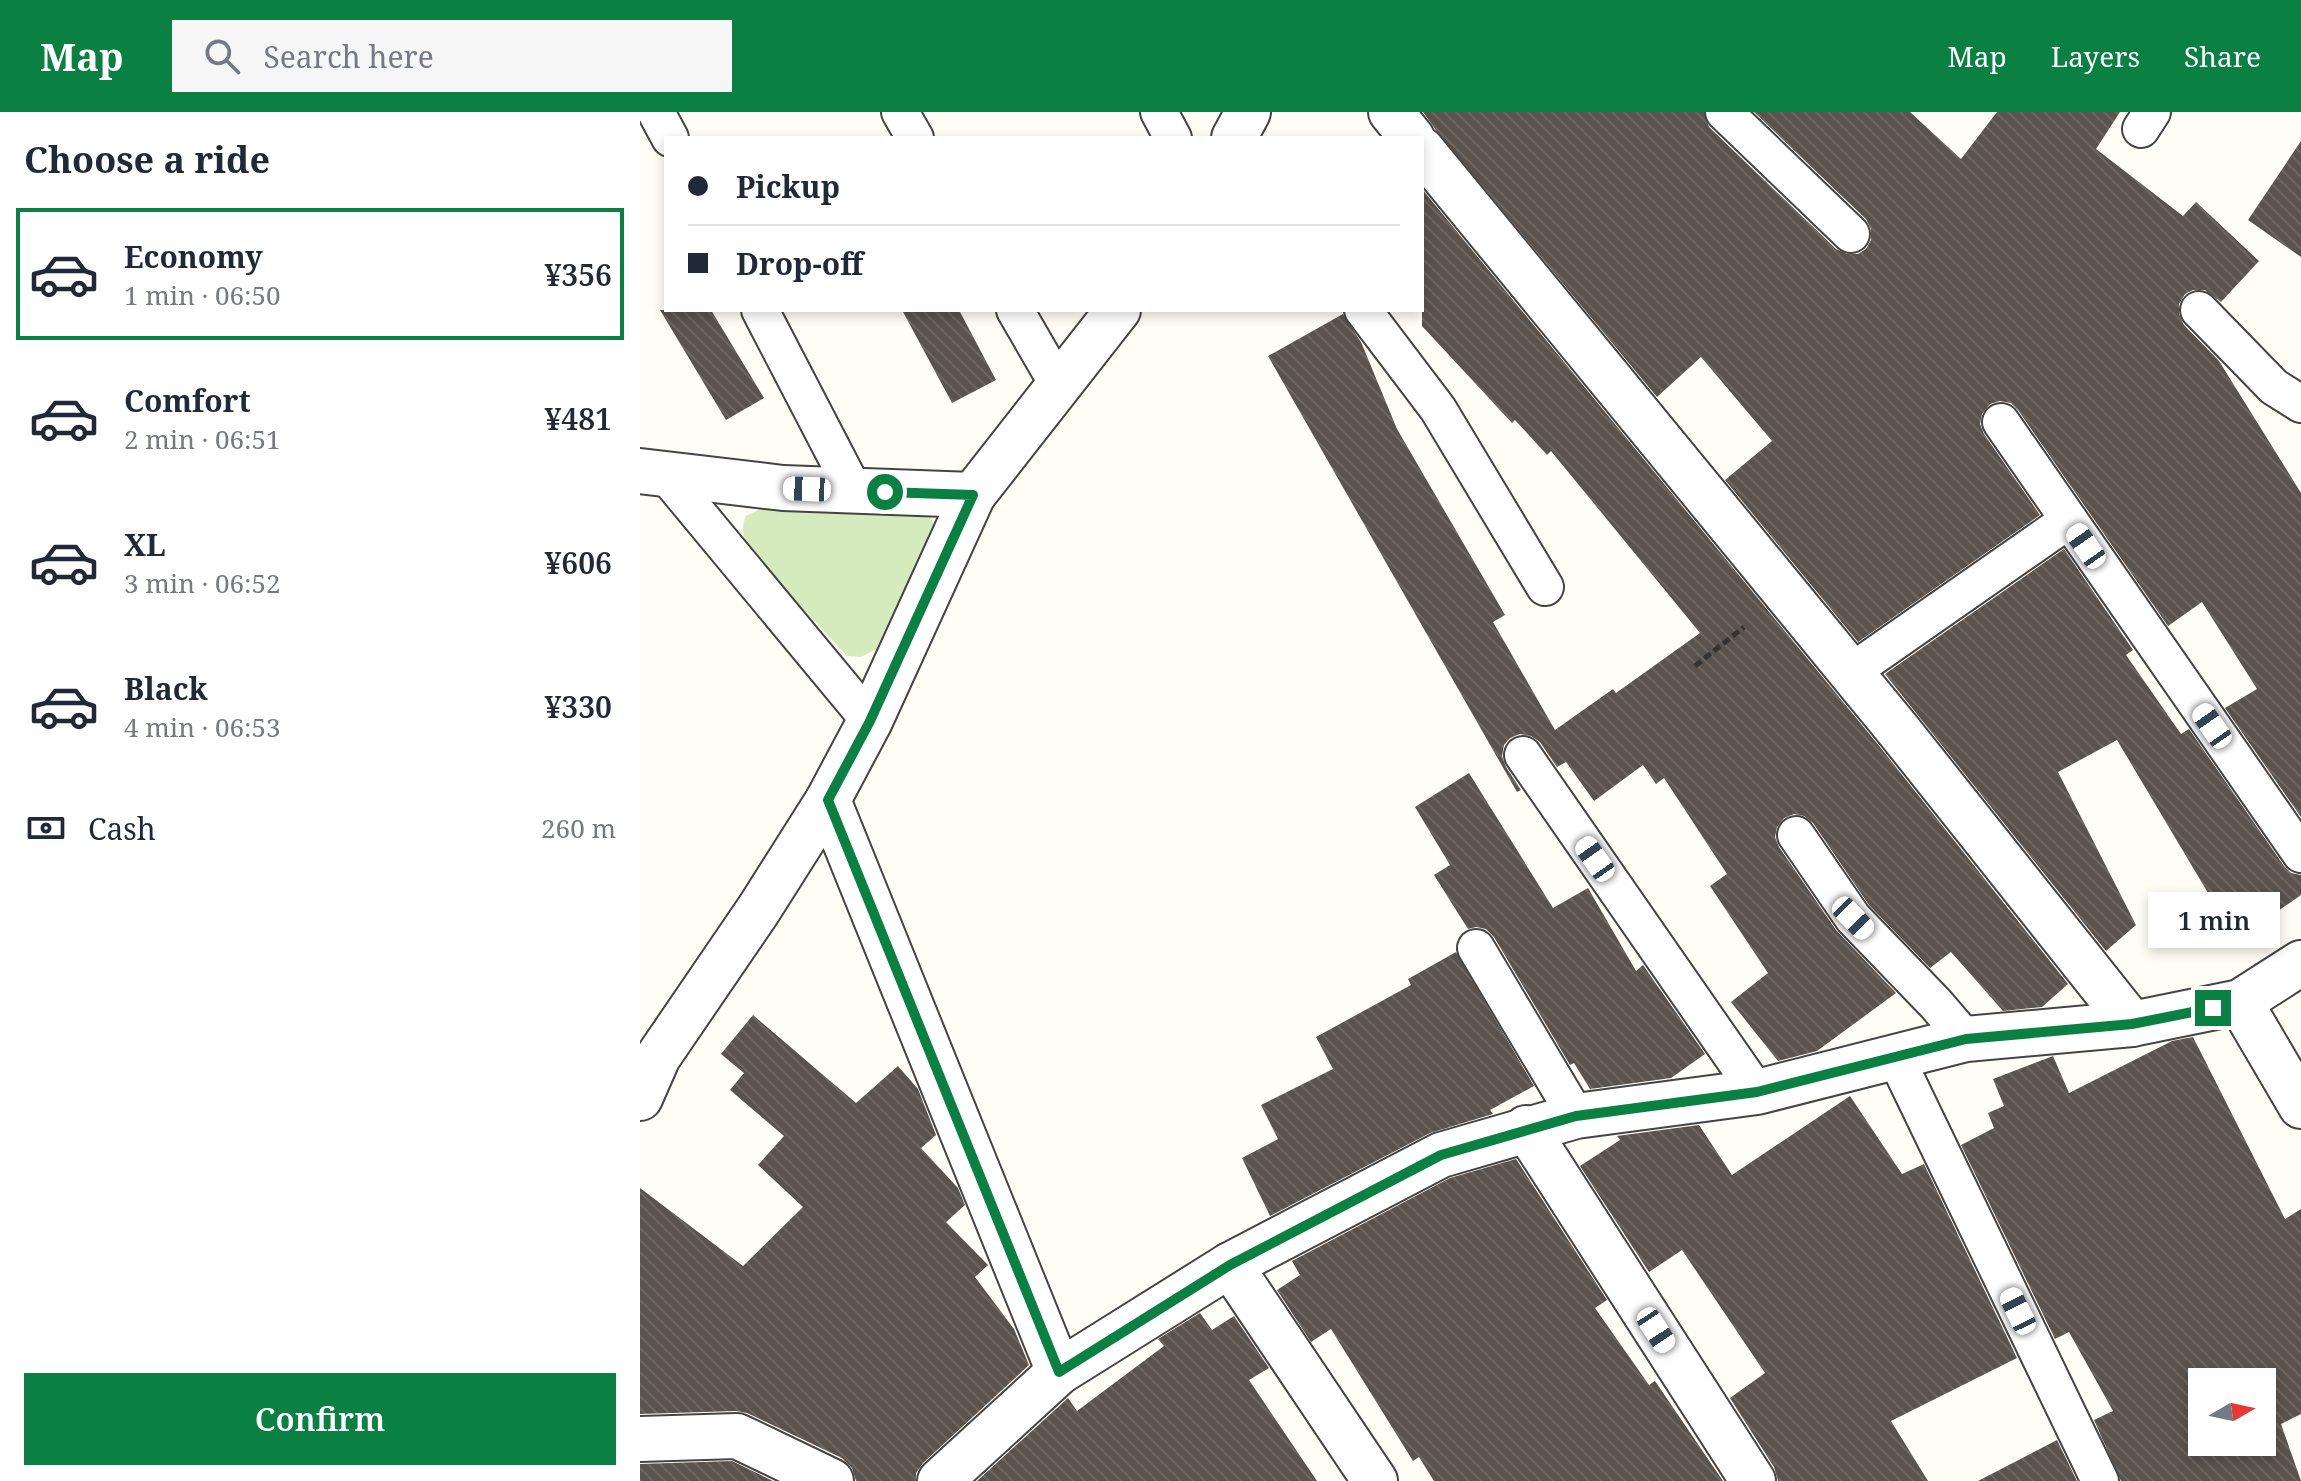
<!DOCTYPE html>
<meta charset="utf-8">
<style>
:root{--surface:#fff;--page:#f6f6f7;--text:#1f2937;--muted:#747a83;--line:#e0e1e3;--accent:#0b8043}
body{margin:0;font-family:"Noto Serif",serif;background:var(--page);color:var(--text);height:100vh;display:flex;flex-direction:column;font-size:30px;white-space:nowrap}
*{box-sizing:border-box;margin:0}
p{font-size:26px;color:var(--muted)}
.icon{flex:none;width:44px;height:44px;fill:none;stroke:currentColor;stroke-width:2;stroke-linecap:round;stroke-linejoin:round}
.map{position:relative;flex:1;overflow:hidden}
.details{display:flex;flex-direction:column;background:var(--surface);width:640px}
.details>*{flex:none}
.guide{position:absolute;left:24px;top:24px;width:760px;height:176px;border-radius:0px;box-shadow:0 4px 12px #0003;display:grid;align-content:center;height:176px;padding:0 24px;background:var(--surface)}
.needle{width:52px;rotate:81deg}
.tools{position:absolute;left:1548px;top:1256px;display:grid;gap:16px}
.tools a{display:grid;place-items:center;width:88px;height:88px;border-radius:0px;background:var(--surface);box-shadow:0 4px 12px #0003;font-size:40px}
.end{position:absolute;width:36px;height:36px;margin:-18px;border:10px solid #0b8043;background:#fff;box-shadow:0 0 0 4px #fff}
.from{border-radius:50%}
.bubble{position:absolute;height:56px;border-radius:0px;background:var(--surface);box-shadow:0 4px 12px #0003;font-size:26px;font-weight:600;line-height:56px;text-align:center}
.car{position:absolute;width:24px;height:48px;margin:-24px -12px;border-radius:10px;box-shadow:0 0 6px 2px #0007;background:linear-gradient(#fff 24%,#345 0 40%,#fff 0 76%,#345 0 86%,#fff 0)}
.guide b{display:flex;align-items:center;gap:28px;height:76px;font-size:30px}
.guide b+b{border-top:2px solid var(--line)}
.guide i{width:20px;height:20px;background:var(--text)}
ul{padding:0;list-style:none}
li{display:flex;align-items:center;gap:24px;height:132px;margin:0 16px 12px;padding:0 8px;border:4px solid transparent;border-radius:0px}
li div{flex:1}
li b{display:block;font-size:30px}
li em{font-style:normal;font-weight:600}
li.current{border-color:var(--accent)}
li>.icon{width:72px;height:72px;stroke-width:1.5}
h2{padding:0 24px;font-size:36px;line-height:96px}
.pay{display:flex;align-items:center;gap:20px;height:88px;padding:0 24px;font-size:30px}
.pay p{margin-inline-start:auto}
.primary-button{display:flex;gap:16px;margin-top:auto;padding:16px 24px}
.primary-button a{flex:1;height:92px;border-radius:0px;background:var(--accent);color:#fff;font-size:32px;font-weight:600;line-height:92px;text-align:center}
header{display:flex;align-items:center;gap:48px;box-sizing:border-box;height:112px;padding:0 40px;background:var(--accent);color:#fff}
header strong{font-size:38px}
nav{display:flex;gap:44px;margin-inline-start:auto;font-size:28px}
.search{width:560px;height:72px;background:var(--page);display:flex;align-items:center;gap:20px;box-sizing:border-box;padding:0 28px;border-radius:0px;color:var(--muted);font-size:30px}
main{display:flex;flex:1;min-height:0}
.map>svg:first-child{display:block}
</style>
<header>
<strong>Map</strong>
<div class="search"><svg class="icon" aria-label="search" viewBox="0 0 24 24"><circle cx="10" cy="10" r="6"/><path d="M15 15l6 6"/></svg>Search here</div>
<nav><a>Map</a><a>Layers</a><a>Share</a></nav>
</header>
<main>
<section class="details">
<h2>Choose a ride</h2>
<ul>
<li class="current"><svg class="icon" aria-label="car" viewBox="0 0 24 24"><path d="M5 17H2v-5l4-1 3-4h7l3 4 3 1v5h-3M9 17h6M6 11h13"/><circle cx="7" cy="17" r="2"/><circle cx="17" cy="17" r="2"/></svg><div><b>Economy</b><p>1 min · 06:50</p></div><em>¥356</em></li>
<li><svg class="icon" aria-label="car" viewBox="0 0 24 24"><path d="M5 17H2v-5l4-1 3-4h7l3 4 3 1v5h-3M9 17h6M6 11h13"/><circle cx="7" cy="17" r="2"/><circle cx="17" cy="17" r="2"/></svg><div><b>Comfort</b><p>2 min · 06:51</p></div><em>¥481</em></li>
<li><svg class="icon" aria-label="car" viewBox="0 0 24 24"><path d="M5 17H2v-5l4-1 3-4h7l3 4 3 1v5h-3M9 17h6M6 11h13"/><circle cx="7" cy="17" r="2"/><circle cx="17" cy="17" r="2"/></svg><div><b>XL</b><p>3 min · 06:52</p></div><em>¥606</em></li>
<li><svg class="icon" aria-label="car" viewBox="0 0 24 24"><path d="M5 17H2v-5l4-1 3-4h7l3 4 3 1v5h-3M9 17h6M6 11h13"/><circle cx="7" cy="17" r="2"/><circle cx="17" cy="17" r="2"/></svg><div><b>Black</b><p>4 min · 06:53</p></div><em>¥330</em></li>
</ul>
<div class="pay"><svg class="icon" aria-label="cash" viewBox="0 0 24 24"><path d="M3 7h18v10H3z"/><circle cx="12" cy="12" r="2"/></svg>Cash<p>260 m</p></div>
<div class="primary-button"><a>Confirm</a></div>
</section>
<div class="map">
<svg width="1661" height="1369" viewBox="0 0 1661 1369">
<defs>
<pattern id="building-back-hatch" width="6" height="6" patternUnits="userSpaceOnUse" patternTransform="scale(2)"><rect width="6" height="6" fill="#5a524d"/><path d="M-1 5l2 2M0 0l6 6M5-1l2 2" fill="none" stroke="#6d6662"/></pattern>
</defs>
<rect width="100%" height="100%" fill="#fffdf5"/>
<path fill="#d5ebbd" d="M125 395 290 401 294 415 236 537 221 545 207 544 109 439C104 426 100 417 106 404Z"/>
<g fill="url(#building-back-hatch)" fill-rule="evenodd">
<polygon points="783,0 1064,0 1069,15 1196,137 1207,142 1218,142 1226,137 1231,128 1231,117 1226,107 1114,0 1270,0 1321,47 1357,0 1480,0 1456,37 1543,104 1556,90 1619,149 1581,190 1565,178 1553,178 1545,182 1539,192 1539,202 1544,213 1579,249 1661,381 1661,705 1585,596 1617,577 1562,490 1528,514 1378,298 1371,291 1360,289 1350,292 1342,302 1340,312 1344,322 1400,403 1218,530 1085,368 1132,329 1061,245 1017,285 795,17"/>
<polygon points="1661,29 1661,145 1608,108"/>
<polygon points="782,77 1240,635 1428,872 1402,895 1363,899 1311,840 1290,856 1229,793 1173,711 1164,704 1154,702 1144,706 1137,715 1135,725 1139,735 1196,818 1256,881 1177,939 1138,949 1091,890 1128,861 1070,774 1087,762 1024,666 1016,672 1003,653 954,689 926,650 917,655 900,630 891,624 880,622 870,626 864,633 862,644 866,655 881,678 877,680 628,244 703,202 721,230 757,317 865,503 853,510 915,618 973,577 976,581 1060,521 911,339 907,343 875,308 872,311 782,214"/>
<polygon points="20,198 71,198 124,286 86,308"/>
<polygon points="262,198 319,198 356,268 312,291"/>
<polygon points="1424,437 1493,538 1486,543 1541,622 1549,617 1644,754 1651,761 1661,763 1661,783 1596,828 1477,628 1418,660 1496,813 1466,839 1245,562"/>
<polygon points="829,661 913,796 948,776 996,859 1003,853 1065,942 1031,966 950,977 934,951 930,953 854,825 846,817 836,815 828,817 794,763 810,753 775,695"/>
<polygon points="816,840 894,974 850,998 853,1002 790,1021 630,1104 602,1046 638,1027 621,993 693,957 676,925 771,873 768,867"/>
<polygon points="113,903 216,991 258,954 278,977 296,1023 281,1036 318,1076 325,1093 306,1110 348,1153 335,1165 374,1217 389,1253 283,1351 276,1361 276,1369 216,1369 212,1356 202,1346 107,1301 96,1299 0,1302 0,1076 103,1154 163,1095 118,1053 144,1024 90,978 104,961 81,942"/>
<path d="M1553 925 1645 1107 1661 1097V1302L1641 1312 1661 1369H1481L1454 1308 1473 1299 1429 1220 1415 1227 1321 1033 1354 1016 1348 1001 1364 994 1353 967 1413 944 1429 981 1532 929ZM1562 1270H1622V1330H1562Z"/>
<polygon points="1210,984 1262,1062 1284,1052 1377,1246 1251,1309 1288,1369 1138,1369 1134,1355 1090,1286 1125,1261 1042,1138 1009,1160 940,1054 980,1028 977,1024 1059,1013 1092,1063"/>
<polygon points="876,1047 967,1188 955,1196 1009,1273 1015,1269 1083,1369 794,1369 779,1345 773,1349 691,1217 671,1230 637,1178 660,1163 652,1149 810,1066"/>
<polygon points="560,1201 572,1218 594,1204 629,1256 609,1268 677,1369 337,1369 428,1286 437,1299 524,1234 518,1227"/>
<polygon points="1417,1328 1437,1369 1338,1369"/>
<polygon points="92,1349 133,1369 0,1369 0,1352"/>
</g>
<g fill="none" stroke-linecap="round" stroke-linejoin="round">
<g stroke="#444" stroke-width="40">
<g id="service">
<polyline points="16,0 30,26"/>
<polyline points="260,0 275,26"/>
<polyline points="519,0 533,26"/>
<polyline points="1084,0 1211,122"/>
<polyline points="1501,17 1512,0"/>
<polyline points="120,198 214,379"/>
<polyline points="375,198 419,274"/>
<polyline points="723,198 798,297 905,475"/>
<polyline points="1559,198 1634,275 1661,292"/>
<polyline points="1361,310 1429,408"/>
<polyline points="25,362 230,609"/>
<polyline points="1211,560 1429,408 1661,742"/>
<polyline points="883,643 1117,980"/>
<polyline points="1156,723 1213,806 1296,892 1326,927"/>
<polyline points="836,836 936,1004"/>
<polyline points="1255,944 1460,1369"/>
</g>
</g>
<g stroke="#444" stroke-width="48">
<g id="minor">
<polyline points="751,0 772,26"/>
<polyline points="594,26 608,0"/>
<polyline points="782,38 1259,619 1492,912"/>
<polyline points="0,359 143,376 333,383"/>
<polyline points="188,688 419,1260"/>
<polyline points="1600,890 1661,994"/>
<polyline points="0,986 18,945 119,797 188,688 230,609 333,383 478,198"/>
<polyline points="886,1016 1113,1369"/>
<polyline points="590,1153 735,1369"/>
<polyline points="0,1327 97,1324 191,1369"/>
<polyline points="300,1369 419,1260 590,1153 801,1043 936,1004 1117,980 1326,927 1492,912 1600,890 1661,851"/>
</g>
</g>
<polyline stroke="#333" stroke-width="5" stroke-dasharray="8 4" stroke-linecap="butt" points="1055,554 1104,515"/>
<use href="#service" stroke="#fff" stroke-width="36"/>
<use href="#minor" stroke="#fff" stroke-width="44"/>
</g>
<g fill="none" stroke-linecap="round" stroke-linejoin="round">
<polyline stroke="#0b8043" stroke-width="10" points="245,380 333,383 230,609 188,688 419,1260 590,1153 801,1043 936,1004 1117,980 1326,927 1492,912 1573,896"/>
</g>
</svg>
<div class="tools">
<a><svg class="needle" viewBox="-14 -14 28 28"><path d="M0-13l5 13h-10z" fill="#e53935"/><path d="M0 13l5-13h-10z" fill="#747a83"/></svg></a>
</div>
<i class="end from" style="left:245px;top:380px"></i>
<i class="end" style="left:1573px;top:896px"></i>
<div class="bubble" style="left:1508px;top:780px;width:132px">1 min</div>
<i class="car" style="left:167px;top:377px;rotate:272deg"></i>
<i class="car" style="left:1446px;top:434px;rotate:325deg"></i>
<i class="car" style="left:1572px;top:614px;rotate:325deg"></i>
<i class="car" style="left:955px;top:747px;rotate:325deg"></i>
<i class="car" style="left:1213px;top:806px;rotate:136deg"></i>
<i class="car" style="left:1378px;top:1199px;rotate:334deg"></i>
<i class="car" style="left:1016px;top:1218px;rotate:147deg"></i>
<div class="guide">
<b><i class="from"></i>Pickup</b>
<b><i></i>Drop-off</b>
</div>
</div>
</main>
